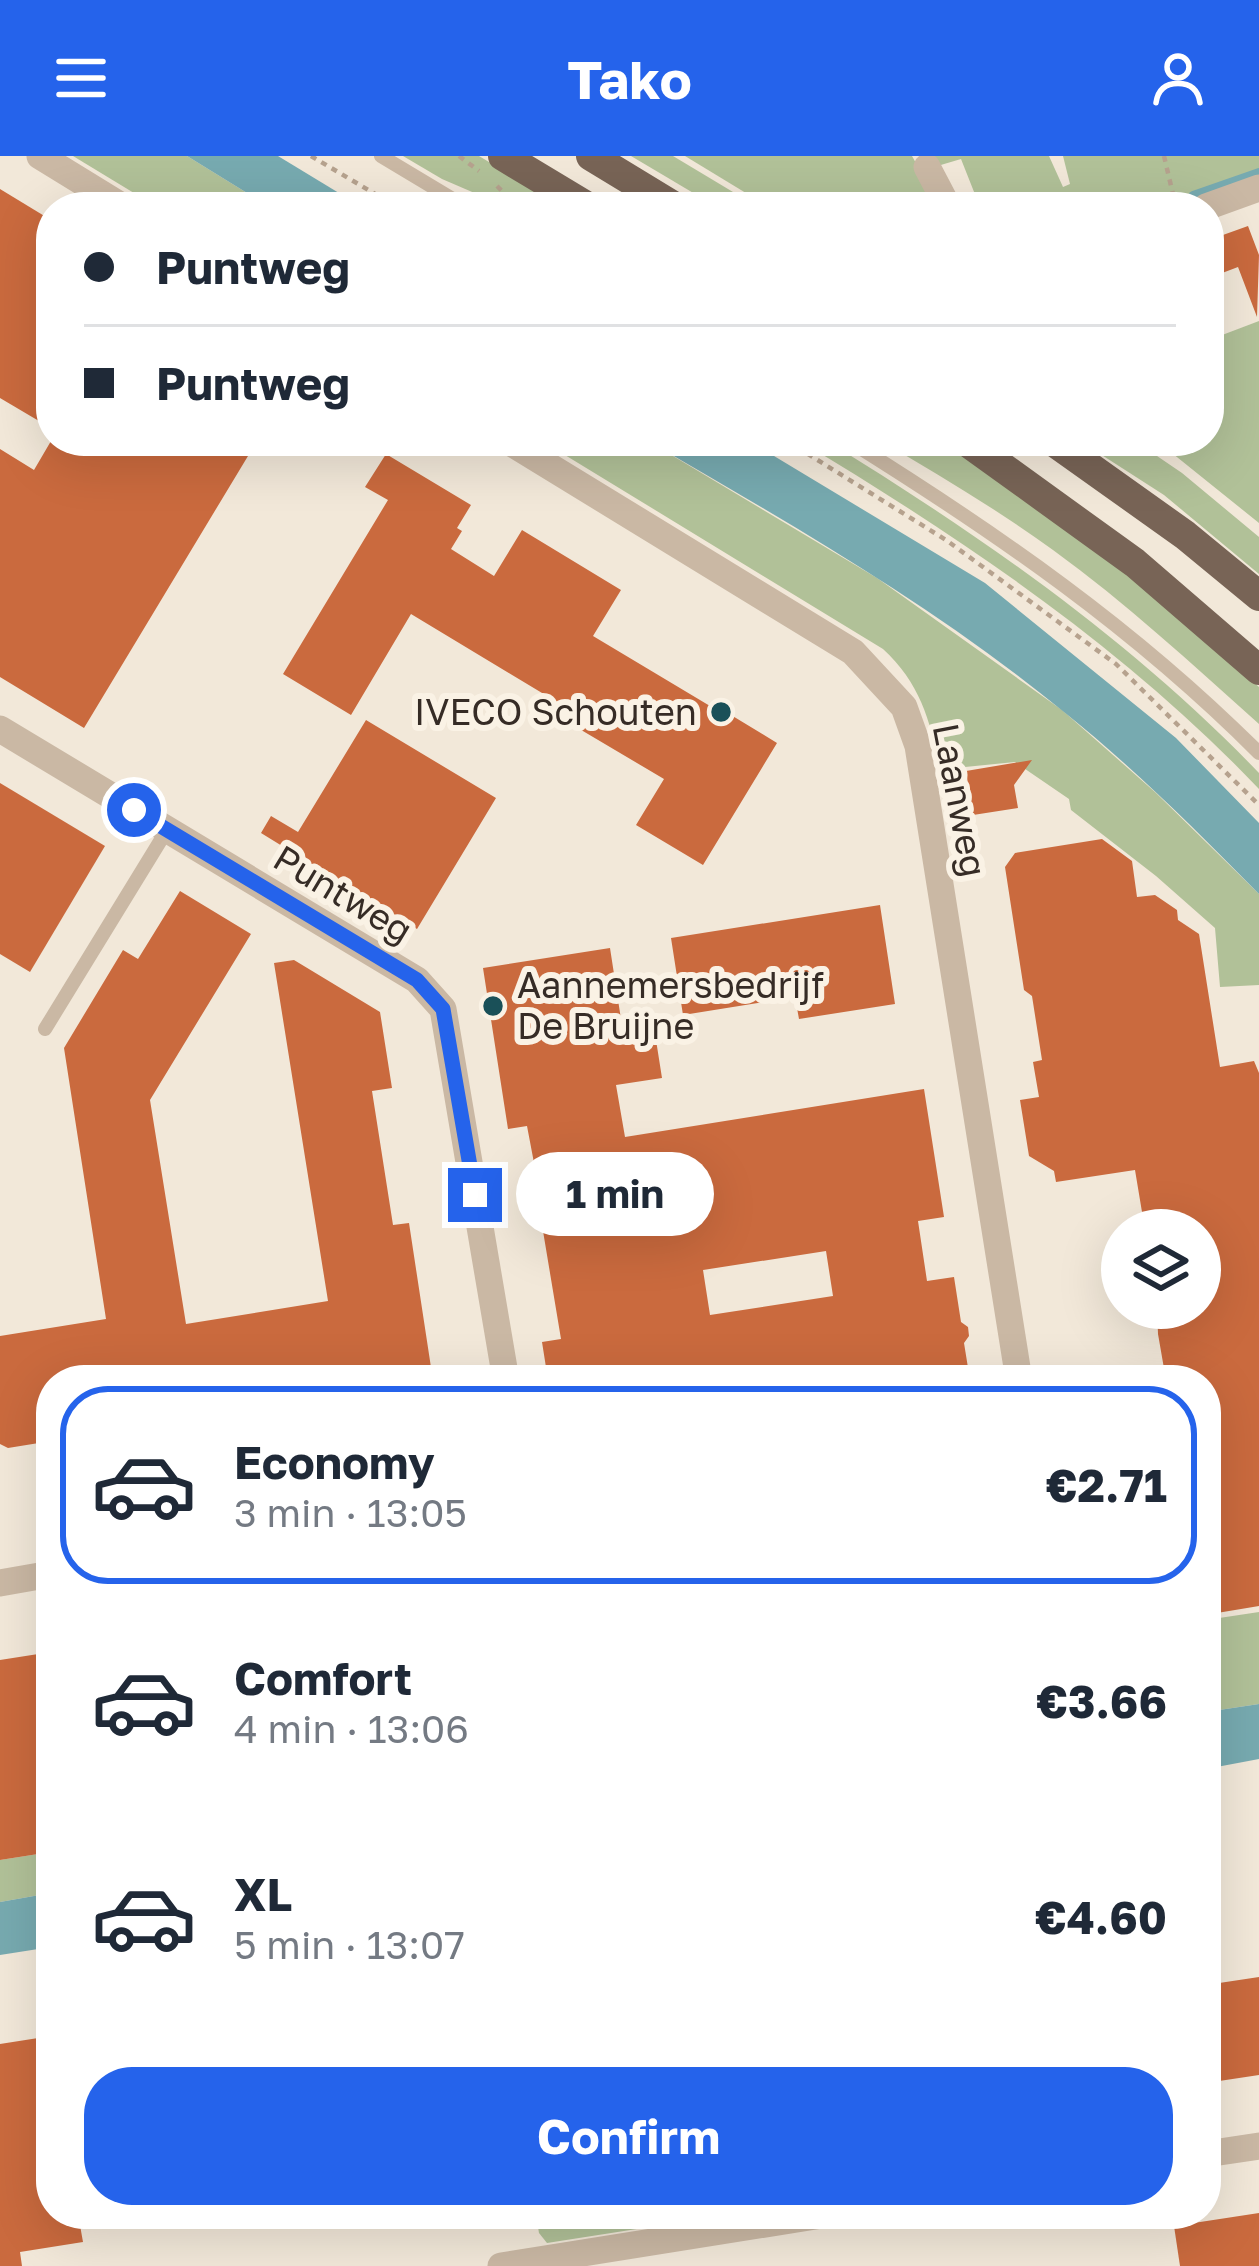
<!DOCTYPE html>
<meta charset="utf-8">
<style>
:root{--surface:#fff;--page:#f6f6f7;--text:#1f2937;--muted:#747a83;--line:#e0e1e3;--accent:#2563eb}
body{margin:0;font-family:"Golos Text",sans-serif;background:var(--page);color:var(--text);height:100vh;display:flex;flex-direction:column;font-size:45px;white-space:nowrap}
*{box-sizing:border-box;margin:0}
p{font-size:39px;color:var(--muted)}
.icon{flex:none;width:66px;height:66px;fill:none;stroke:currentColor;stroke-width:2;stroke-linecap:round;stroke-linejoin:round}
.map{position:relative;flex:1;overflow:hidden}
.drawer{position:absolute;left:36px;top:1209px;width:1185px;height:864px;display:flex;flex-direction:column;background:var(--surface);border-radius:48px;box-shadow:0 12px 48px #0002}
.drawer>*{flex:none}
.hud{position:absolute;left:36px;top:36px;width:1188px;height:264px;border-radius:48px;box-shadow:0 12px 48px #0002;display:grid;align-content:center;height:264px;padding:0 48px;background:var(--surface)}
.fabs{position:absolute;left:1101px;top:1053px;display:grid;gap:24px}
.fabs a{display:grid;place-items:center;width:120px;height:120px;border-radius:50%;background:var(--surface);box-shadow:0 12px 48px #0002;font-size:60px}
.end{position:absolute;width:54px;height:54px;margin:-27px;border:15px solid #2563eb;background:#fff;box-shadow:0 0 0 6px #fff}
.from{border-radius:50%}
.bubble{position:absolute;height:84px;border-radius:42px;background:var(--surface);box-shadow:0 12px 48px #0002;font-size:39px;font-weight:700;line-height:84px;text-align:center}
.hud b{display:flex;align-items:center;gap:42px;height:114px;font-size:45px}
.hud b+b{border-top:3px solid var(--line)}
.hud i{width:30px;height:30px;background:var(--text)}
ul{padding:21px 0 0;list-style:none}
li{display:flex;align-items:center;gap:36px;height:198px;margin:0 24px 18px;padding:0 24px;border:6px solid transparent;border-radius:48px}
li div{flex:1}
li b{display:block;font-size:45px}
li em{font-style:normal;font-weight:700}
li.selected{border-color:var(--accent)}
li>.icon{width:108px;height:108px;stroke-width:1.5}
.button{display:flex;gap:24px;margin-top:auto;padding:24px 48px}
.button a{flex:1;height:138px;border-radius:48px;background:var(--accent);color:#fff;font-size:48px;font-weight:700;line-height:138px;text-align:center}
header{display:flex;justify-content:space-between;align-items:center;height:156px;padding:0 48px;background:var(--accent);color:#fff;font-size:54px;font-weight:700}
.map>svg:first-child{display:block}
</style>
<header><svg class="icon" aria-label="menu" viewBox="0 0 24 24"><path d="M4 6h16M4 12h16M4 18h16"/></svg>Tako<svg class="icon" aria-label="person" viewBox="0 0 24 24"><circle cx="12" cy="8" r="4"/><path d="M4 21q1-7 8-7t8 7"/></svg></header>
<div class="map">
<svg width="1259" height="2110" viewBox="0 0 1259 2110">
<rect width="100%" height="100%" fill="#f2e8d9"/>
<g fill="#b1c198">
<polygon points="73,0 187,0 270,51 157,51"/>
<polygon points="403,0 479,0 564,51 507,51 442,23"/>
<polygon points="631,0 673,0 758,51 717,51"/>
<polygon points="685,0 912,0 941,51 769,51"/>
<polygon points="926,0 1049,0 1063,31 1070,28 1063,0 1259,0 1259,25 1189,51 980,51 961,3 934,11"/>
<polygon points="1259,165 1259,367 1157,285 1209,285 1209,184"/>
<path d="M542 285H648L877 422 1062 554 1155 636 1259 738V829L1220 831 1215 772 1156 720 1071 654 1069 643 1015 606 965 611 966 624 945 640C934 583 928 534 883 493Z"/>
<path d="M800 285H827C983 381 1131 484 1259 617V633C1125 492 966 385 800 285Z"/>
<path d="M881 285H946L1057 358 1156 436 1259 531V568C1192 508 1126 447 1053 394 998 354 939 319 881 285Z"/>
<polygon points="1080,285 1135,285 1182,317 1259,381 1259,418 1164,339"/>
<polygon points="1259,1456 1259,1548 1206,1556 1206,1464"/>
<polygon points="51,1696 51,1737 0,1746 0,1704"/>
<polygon points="536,2058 733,2058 547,2087 539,2077"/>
</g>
<g fill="#77aab0">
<polygon points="187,0 278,0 362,51 270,51"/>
<path d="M648 285H749L985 427 1176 582 1259 667V738C1197 675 1134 612 1064 556 936 451 791 368 648 285Z"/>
<polygon points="1259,1548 1259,1603 1206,1613 1206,1556"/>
<polygon points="51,1737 51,1791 0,1799 0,1746"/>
</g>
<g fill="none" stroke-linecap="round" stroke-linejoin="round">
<polyline stroke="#77aab0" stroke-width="8" points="1193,39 1259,16"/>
</g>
<g fill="#ca6a3e" fill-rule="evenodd">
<polygon points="0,33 51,64 51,256 44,268 0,242"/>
<polygon points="1248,70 1259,99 1257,161 1238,111 1209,122 1209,84"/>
<polygon points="51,285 257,285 84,572 0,521 0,293 34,314"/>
<polygon points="386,298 471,349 457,372 462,375 451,393 494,420 522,374 621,434 593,480 710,550 725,547 731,559 777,587 703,709 636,669 664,623 566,565 572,555 411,458 351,559 283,518 388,344 365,331"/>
<polygon points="366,564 496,642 417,773 261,677 271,660 298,676"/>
<polygon points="1032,604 1014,629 1018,652 973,659 966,615"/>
<polygon points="0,627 105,690 30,816 0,798"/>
<polygon points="1102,683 1132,705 1137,741 1155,739 1177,754 1178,764 1199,778 1220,911 1254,905 1259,917 1259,1450 1217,1457 1206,1391 1206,1224 1166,1224 1158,1178 1157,1152 1200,1152 1200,1074 1145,1074 1135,1014 1056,1026 1054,1015 1029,1000 1020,944 1039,941 1033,906 1042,904 1032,840 1024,834 1005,711 1015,697"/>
<polygon points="180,735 251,778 150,944 186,1168 328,1145 274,807 294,804 380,856 392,932 372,935 393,1069 409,1067 432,1218 392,1224 51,1224 51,1279 44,1280 45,1286 8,1292 0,1288 0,1180 106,1163 64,892 123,794 138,803"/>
<polygon points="880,749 895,848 799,863 795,841 683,859 671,782"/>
<path d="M610 792 625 889 656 884 662 922 616 929 625 981 924 933 944 1061 918 1065 927 1125 954 1121 961 1166 968 1171 969 1180 964 1187 970 1224H548L542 1186 561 1183 541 1063 544 1060 537 1055 542 1049 527 970 508 973 483 812ZM826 1095 833 1140 710 1159 703 1114Z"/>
<polygon points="51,1496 51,1696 0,1704 0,1504"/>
<polygon points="1259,1821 1259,1919 1206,1927 1206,1829"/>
<polygon points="51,1880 51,2058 78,2058 83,2086 20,2096 22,2110 0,2110 0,1888"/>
<polygon points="1259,2057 1259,2110 1180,2110 1174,2070"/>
</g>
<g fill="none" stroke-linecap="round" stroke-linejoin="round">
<g stroke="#b6a28e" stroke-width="4.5" stroke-dasharray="6 6" stroke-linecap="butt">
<polyline points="311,0 397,51"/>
<polyline points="459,0 479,15"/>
<polyline points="1164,0 1176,51"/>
<polyline points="497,30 508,41 510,50"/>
<polyline points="787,285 946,384 1116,508 1259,649"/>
</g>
<g stroke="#cab8a4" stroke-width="14">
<polyline points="381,0 466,51"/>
<path d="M849 285C998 378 1134 472 1259 597"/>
<polyline points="45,873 167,674"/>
</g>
<g stroke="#cab8a4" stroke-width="27">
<polyline points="40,0 123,51"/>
<polyline points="927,11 948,51"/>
<polyline points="1206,51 1259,32"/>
<polyline points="508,285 853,496 904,551 918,590 1019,1224"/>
<polyline points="0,573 417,824 443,853 506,1224"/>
<polyline points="0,1427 51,1418"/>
<polyline points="1206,1998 1259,1990"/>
<polyline points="501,2110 828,2058"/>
</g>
<g stroke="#786456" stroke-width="30">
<polyline points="503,0 588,51"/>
<polyline points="591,0 675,51"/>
<polyline points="966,285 1135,407 1259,514"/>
<polyline points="1053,285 1185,379 1259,440"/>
</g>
</g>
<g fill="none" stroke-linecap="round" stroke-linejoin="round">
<polyline stroke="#2563eb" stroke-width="15" points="134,654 417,824 443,853 475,1039"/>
</g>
<g fill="#1a5058" stroke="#faf2e5" stroke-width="4.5">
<circle cx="721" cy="556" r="12"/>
<circle cx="493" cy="850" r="12"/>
</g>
<g text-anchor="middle" stroke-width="12" stroke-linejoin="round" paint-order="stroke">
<g font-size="36" fill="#362c26" stroke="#faf2e5" text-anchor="end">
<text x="697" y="569">IVECO Schouten</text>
<text x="517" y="842" text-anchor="start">Aannemersbedrijf<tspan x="517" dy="41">De Bruijne</tspan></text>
</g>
<g font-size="36" fill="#362c26" stroke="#faf2e5">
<text transform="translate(960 644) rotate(79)" y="13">Laanweg</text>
<text transform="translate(343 738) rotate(31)" y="13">Puntweg</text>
</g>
</g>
</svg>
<div class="fabs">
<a><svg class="icon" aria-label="layers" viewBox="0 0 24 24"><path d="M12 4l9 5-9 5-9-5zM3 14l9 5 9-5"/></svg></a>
</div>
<i class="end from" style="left:134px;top:654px"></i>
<i class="end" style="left:475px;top:1039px"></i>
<div class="bubble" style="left:516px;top:996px;width:198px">1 min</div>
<div class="hud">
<b><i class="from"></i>Puntweg</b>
<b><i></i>Puntweg</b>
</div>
<section class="drawer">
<ul>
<li class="selected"><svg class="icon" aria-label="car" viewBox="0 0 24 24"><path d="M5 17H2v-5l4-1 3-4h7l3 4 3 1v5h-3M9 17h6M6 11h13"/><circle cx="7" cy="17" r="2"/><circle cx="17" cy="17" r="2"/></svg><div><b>Economy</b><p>3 min · 13:05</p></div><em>€2.71</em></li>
<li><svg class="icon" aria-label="car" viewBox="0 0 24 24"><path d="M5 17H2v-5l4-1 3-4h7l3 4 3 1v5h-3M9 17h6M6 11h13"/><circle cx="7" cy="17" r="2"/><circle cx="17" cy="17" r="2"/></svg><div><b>Comfort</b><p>4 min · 13:06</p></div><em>€3.66</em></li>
<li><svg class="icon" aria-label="car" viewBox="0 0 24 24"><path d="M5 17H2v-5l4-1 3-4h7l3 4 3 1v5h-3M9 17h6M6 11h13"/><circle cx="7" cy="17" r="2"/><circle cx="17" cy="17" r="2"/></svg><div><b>XL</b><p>5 min · 13:07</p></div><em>€4.60</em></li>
</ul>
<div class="button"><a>Confirm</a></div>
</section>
</div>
